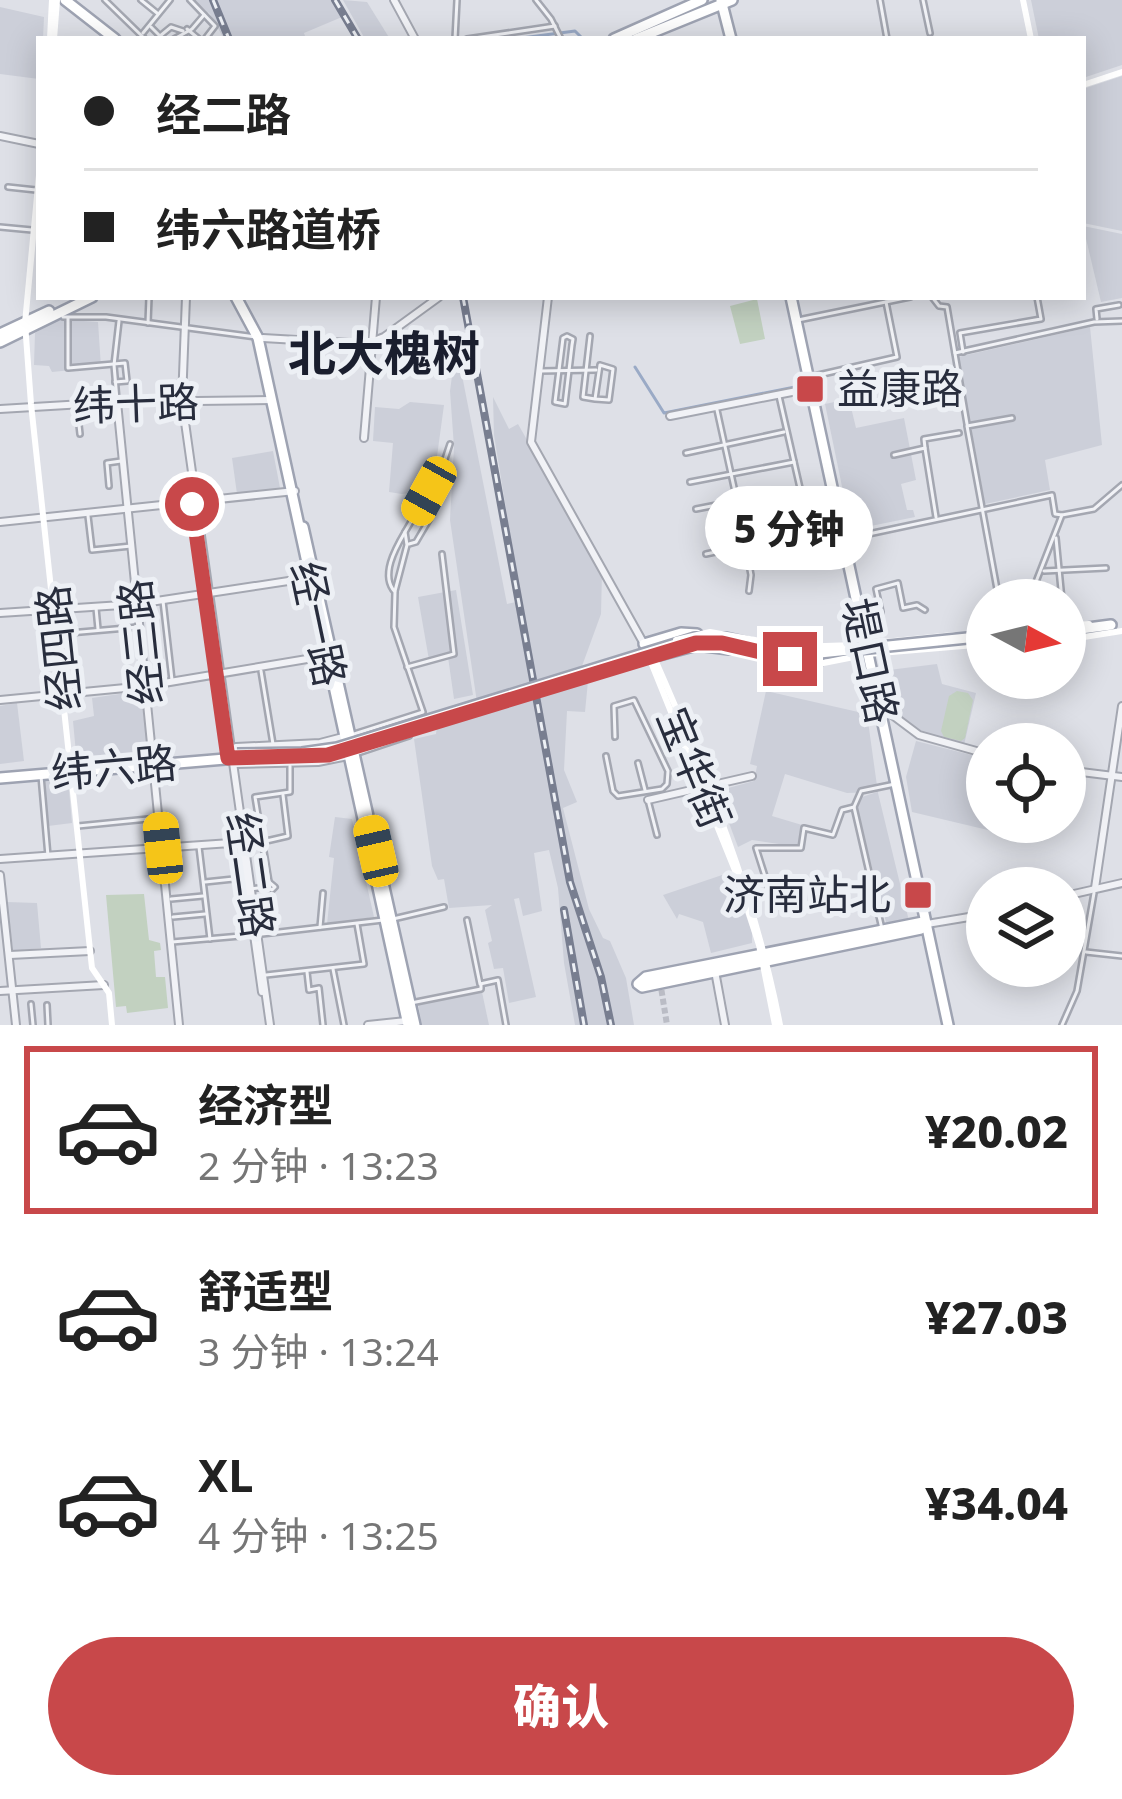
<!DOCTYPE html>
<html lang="zh">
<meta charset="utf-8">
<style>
:root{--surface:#fff;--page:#f6f6f6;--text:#222;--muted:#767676;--line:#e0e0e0;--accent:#c8484a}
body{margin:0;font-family:"Noto Sans","Noto Sans SC",sans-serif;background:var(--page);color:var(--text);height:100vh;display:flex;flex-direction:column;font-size:45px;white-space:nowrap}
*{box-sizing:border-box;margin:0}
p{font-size:39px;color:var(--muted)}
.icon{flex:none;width:66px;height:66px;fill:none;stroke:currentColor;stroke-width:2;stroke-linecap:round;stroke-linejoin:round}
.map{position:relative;height:1025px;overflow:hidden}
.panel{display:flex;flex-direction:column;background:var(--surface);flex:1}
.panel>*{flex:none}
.top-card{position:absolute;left:36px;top:36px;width:1050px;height:264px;border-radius:0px;box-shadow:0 6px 30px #0003;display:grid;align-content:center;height:264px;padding:0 48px;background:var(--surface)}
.needle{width:78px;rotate:97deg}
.buttons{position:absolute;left:966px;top:579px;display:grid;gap:24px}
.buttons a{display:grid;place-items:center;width:120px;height:120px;border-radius:50%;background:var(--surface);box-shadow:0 6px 30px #0003;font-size:60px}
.end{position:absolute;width:54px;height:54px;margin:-27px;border:15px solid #c8484a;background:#fff;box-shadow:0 0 0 6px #fff}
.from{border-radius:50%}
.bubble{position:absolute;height:84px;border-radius:42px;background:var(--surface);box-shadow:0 6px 30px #0003;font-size:39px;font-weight:800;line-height:84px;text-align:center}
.car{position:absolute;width:36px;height:72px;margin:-36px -18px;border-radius:15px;box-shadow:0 0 9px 3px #0007;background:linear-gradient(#f5c518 24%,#345 0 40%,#f5c518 0 76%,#345 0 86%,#f5c518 0)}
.top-card b{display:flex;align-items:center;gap:42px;height:114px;font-size:45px}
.top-card b+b{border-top:3px solid var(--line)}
.top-card i{width:30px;height:30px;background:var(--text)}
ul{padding:21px 0 0;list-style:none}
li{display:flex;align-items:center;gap:36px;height:168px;margin:0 24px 18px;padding:0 24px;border:6px solid transparent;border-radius:0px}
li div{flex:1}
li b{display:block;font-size:45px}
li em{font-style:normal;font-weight:800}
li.current{border-color:var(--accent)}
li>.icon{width:108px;height:108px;stroke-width:1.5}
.cta{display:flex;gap:24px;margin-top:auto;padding:24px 48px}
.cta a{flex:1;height:138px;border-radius:72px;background:var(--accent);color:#fff;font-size:48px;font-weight:800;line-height:138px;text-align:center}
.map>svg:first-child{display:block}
</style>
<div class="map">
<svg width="1122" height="1025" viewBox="0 0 1122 1025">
<rect width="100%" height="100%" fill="#dee0e7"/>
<g fill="#cccfd9">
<polygon points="194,0 332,0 342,17 304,33 306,39 224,39 210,14"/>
<polygon points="343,0 367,2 390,39 365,39"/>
<polygon points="1031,0 1122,0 1122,65 1083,78 1083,39 1039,39"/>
<polygon points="0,7 44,17 43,39 39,39 39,79 0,74"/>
<polygon points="1122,76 1122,231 1083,223 1083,89"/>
<polygon points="1083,226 1122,234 1122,298 1101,302"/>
<polygon points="57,320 65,321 67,350 69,320 98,322 101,367 52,372 49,366 34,365 35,333"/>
<polygon points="1090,327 1102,445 1045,460 1050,490 985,504 958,357"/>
<polygon points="459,360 507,604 521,601 494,435 493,397 509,429 518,424 602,572 601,614 578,677 588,681 585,712 567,711 564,770 577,802 563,808 589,909 603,938 610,941 626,978 634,1025 575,1025 564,963 558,888 549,850 534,853 542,911 523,916 519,898 514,899 536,997 509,1003 503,968 494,969 488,943 492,941 485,910 492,905 449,908 444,879 438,880 432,866 414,739 436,734 438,717 452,718 452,722 479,716 450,520 454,447 450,391 454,361"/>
<polygon points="849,399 856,428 904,418 916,480 901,484 907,510 913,510 915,517 851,530 825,404"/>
<polygon points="410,402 444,405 435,471 425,491 402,494 389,492 393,443 373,441 375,407 399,409"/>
<polygon points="273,451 280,488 237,494 232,458"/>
<polygon points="456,590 473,695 454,699 448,657 429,660 418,597"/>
<polygon points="937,664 942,684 976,693 964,745 919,735 889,709 881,671"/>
<polygon points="140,691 149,756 77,764 73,721 94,716 92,698"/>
<polygon points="766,691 867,714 878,793 909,921 887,926 857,809 862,797 877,792 847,793 785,774 772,816 802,825 799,847 752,840 738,847 717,791 754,781 757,766 750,764"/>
<polygon points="17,703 24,761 0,764 0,706"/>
<polygon points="916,741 987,759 987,822 1033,822 1031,834 993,827 992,831 912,812 906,777"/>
<polygon points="68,778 72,823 48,826 45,780"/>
<polygon points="335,817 352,819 374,917 327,924 334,858 329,857"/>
<polygon points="731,872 752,933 752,943 711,953 703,922 679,914 677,919 663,895"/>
<polygon points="7,902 37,903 41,948 13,951"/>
<polygon points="482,992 489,1025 422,1025 418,1004"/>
</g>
<g fill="#c2d1c0">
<polygon points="757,299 765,339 740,344 730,306"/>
<polygon points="957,691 968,693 973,700 965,738 961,741 944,737 941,731 949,696"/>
<polygon points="144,894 149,940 160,943 161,950 154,951 156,977 165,977 168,1008 127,1013 126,1006 116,1007 106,895"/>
</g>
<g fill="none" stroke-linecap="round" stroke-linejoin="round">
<g stroke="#9aaac6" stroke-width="3">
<polyline points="514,39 575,31 583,39"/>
<polyline points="635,367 664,413 805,385"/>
</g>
<polyline stroke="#babcc5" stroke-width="6" stroke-dasharray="6 3" stroke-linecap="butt" points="660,981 667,1025"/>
<g stroke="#a4a7b1" stroke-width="8">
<g id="minor">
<polyline points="105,0 145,39"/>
<polyline points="141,0 157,13"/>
<polyline points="190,0 215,26 205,39"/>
<polyline points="536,0 551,19 561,39"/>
<polyline points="880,0 887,39"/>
<polyline points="923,0 930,33"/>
<polyline points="151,27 160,36 171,27 183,31"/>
<polyline points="187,29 199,39"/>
<polyline points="143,33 170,0"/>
<polyline points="174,39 192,29 204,15"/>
<polyline points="455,39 457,0"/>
<polyline points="467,39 555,26"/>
<polyline points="8,187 36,190"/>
<polyline points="0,227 32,230"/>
<polyline points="37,229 39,229"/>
<polyline points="932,297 939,306 947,307 967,424"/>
<polyline points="63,317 106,317 256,337"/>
<polyline points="68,318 68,368 125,363 127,381 115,382"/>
<polyline points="1097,319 1096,309 1119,305"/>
<polyline points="798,320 910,297"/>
<polyline points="148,323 149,297"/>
<polygon points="567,336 573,339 572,345 565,404 555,402 563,338"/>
<polyline points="590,336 583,397 595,399 600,365 613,369 609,400 595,399"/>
<polyline points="963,352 960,333 1041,319 1037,297"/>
<polyline points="955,353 1094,322 1122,321"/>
<polyline points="540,371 596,370"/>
<polyline points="814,376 897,357 886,302"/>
<polyline points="779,396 805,510"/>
<polyline points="117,400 114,365 119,321"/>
<polyline points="77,407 80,434"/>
<polyline points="717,410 737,501 773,521 831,507"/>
<polyline points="925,448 924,439 959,433"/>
<polyline points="686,453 784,432"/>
<polyline points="894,455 925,448 936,517"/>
<polyline points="690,482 794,462"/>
<polyline points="109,486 107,463 121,461"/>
<polyline points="696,509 737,501 751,575 749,591"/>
<polyline points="88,516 92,550 131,546"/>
<polyline points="1056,538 1062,600"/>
<polyline points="845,539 1052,495 1055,514 1062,515"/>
<polyline points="409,544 416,542 433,513"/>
<polyline points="706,554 833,527"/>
<polyline points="1044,571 1106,568"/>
<polyline points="395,591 407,545 405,532 442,468 450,444"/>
<polyline points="999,600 967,426 1012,418"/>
<polyline points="1017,600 1032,592 1062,515 1094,509 1122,485"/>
<polyline points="163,601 172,680"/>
<polyline points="96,608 98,629"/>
<polyline points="862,616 881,612 876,589 898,583 903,608 917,605 925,610"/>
<polyline points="58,634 138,627"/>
<polyline points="407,667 454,654 442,554"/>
<polyline points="261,671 273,744"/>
<path d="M351 735 423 712 394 627 395 592C380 576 395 549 405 532"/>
<polyline points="358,753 409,736 407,728"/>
<polyline points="606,756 613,791 618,796 662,789 667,784 668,771 634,700 614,706 615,737"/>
<polyline points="638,763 645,790"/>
<polyline points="41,776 48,856"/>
<polyline points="648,800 657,835"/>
<polyline points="78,826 158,818"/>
<polyline points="262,842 288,836 283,795"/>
<polyline points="199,847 210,939"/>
<polyline points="205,882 243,878"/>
<polyline points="269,882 255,797 290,792 290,766"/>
<polyline points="250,889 266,887 272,890 275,887 269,882 266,887"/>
<polyline points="750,898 770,892 756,848 801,848 804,828 833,835 842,810 854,807"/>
<polyline points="171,899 203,896"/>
<polyline points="173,917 205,914"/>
<polyline points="393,919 444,907"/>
<polyline points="467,920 480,984 498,980 506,1025"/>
<polyline points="320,927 323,893"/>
<polyline points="882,929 854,807 861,791 895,784"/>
<polyline points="262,934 383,920"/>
<polyline points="172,942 252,935"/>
<polyline points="1086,952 1122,956"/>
<polyline points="333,969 344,1025"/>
<polyline points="307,972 309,990 319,988 323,1025"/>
<polyline points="266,975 364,964 357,924"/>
<polyline points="411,1003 481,989 481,985"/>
<polyline points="31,1004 33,1025"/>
<polyline points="47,1005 48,1025"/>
<polyline points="1062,1025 1077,991 1094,893"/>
</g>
</g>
<g stroke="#a4a7b1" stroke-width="10">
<g id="tertiary">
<polyline points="394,0 415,39"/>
<polyline points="0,136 39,144"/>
<polyline points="186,297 182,401 270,1025"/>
<polyline points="548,297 531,442 644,644"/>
<polyline points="263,338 366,344 384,337 439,297"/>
<polyline points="117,402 179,1025"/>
<polyline points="0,409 117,402 272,400"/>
<polyline points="670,416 807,389"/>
<polyline points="364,438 376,297"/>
<polyline points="0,522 295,491"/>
<polyline points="0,613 137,604 308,578"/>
<polyline points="0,700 146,686 325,656"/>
<polyline points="883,708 919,735 987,754"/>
<polyline points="233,751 236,747 320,743 343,737 346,740"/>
<polyline points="236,764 318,762 353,755"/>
<polyline points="1065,770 1122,777"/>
<polyline points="648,800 752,776"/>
<polyline points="243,856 262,992"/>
<polyline points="0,859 245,842"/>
<polyline points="0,875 16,1025"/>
<polyline points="1095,888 1122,706"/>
<polyline points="1065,896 1122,883"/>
<polyline points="927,924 987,914"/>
<polyline points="10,955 90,951"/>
<polyline points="715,971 725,1025"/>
<polyline points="0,991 104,985"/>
<polyline points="368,1025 406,1021"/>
</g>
</g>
<g stroke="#9ea3b2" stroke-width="14">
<g id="primary">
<polyline points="65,0 115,39"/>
<polyline points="721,0 731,39"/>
<polyline points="614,39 702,0"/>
<polyline points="636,39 732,0"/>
<polyline points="236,297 258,338 408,1025"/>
<polyline points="791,297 948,1025"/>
<polyline points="0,334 49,311"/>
<polyline points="0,342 92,297"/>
<polyline points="303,527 415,1025"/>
<polyline points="1065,631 1111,625"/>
<polyline points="644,644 681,633 697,634"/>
<polyline points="648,658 697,645 729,649"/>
<polyline points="781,661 818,662"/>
<polyline points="0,778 237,758"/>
<polygon points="923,922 927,924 921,929 642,987 638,984 646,977"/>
</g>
</g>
<use href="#minor" stroke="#f1f2f6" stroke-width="3"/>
<use href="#tertiary" stroke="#f1f2f6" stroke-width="6"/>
<g stroke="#fff" stroke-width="6">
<polyline points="1023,0 1031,39"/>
<polyline points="50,39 52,0"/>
<polyline points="54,39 57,0"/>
<polyline points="1083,85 1122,72"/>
<polyline points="39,175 25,323 31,404 92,968 109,993 112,1025"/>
<polyline points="1065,625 1089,624"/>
<polyline points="1065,640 1122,631"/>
<polyline points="864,644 953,635"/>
<polyline points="868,654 987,644"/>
<polyline points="648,655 736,873 759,945 775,1025"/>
<path d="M653 655C706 775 755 895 780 1025"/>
</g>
<use href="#primary" stroke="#fff" stroke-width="9"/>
<g stroke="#787e90" stroke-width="8">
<g id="rail">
<polyline points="213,0 229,39"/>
<polyline points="335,0 358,39"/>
<polyline points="463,297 570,882 601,977 611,1025"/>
<polyline points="564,910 584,1025"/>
</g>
</g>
<use href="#rail" stroke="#edf0f5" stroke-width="3" stroke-dasharray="9" stroke-linecap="butt"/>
<g stroke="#9ea3b2" stroke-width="14" stroke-linecap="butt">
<polyline id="primary-bridge" points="237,754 302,753 337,748 695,638 726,638 800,655 987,636"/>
</g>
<g stroke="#fff" stroke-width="6">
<polyline points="676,640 710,632 795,647 855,645"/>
<polyline points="668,650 720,650 798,668 859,656"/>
</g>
<use href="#primary-bridge" stroke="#fff" stroke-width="9"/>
</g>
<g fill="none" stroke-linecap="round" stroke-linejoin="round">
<polyline stroke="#c8484a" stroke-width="15" points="192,504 228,758 328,755 696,643 722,643 790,659"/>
</g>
<g fill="#c8484a" stroke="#edf0f5" stroke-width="4.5">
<rect x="795" y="374" width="30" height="30" rx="6"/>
<rect x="903" y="880" width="30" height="30" rx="6"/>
</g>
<g text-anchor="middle" stroke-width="10" stroke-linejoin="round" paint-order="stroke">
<g font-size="42" fill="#282d3d" stroke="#edf0f5" text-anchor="start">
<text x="837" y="404">益康路</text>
<text x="891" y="910" text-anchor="end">济南站北</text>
</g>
<g font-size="42" fill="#282d3d" stroke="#edf0f5">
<text transform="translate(136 404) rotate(-2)" y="15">纬十路</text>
<text transform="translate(318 624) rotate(78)" y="15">经一路</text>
<text transform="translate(141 642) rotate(-96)" y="15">经三路</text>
<text transform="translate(59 648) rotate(-96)" y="15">经四路</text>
<text transform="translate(870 661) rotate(78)" y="15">堤口路</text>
<text transform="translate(114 768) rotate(-5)" y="15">纬六路</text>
<text transform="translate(694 768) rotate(68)" y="15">宝华街</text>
<text transform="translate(250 875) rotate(82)" y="15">经二路</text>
</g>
<g font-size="48" font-weight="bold" fill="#1a1e2e" stroke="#edf0f5">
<text x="384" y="371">北大槐树</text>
</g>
</g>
</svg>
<div class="buttons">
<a><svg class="needle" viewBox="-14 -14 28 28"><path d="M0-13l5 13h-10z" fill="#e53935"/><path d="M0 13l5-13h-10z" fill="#767676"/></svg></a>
<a><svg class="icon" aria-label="locate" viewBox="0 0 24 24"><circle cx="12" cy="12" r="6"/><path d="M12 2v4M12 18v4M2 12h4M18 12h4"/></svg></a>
<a><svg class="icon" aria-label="layers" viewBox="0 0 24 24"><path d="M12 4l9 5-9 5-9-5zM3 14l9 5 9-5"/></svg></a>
</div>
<i class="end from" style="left:192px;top:504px"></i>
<i class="end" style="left:790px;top:659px"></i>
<div class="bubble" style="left:705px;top:486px;width:168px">5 分钟</div>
<i class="car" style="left:429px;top:491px;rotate:209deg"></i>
<i class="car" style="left:163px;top:848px;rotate:354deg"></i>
<i class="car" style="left:376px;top:851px;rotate:347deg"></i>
<div class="top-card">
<b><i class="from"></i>经二路</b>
<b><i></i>纬六路道桥</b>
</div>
</div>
<section class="panel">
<ul>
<li class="current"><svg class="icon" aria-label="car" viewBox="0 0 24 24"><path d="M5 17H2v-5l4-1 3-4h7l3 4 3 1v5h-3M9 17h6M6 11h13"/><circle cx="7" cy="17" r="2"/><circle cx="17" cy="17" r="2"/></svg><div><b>经济型</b><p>2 分钟 · 13:23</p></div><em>¥20.02</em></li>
<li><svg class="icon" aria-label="car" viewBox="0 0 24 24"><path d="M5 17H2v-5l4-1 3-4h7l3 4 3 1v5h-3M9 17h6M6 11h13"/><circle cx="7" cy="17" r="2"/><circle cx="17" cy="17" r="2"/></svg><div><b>舒适型</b><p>3 分钟 · 13:24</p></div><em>¥27.03</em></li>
<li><svg class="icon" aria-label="car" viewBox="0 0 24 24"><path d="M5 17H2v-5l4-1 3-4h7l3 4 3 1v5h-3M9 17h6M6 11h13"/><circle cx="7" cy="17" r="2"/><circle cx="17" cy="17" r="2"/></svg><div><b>XL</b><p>4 分钟 · 13:25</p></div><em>¥34.04</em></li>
</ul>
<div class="cta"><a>确认</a></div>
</section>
